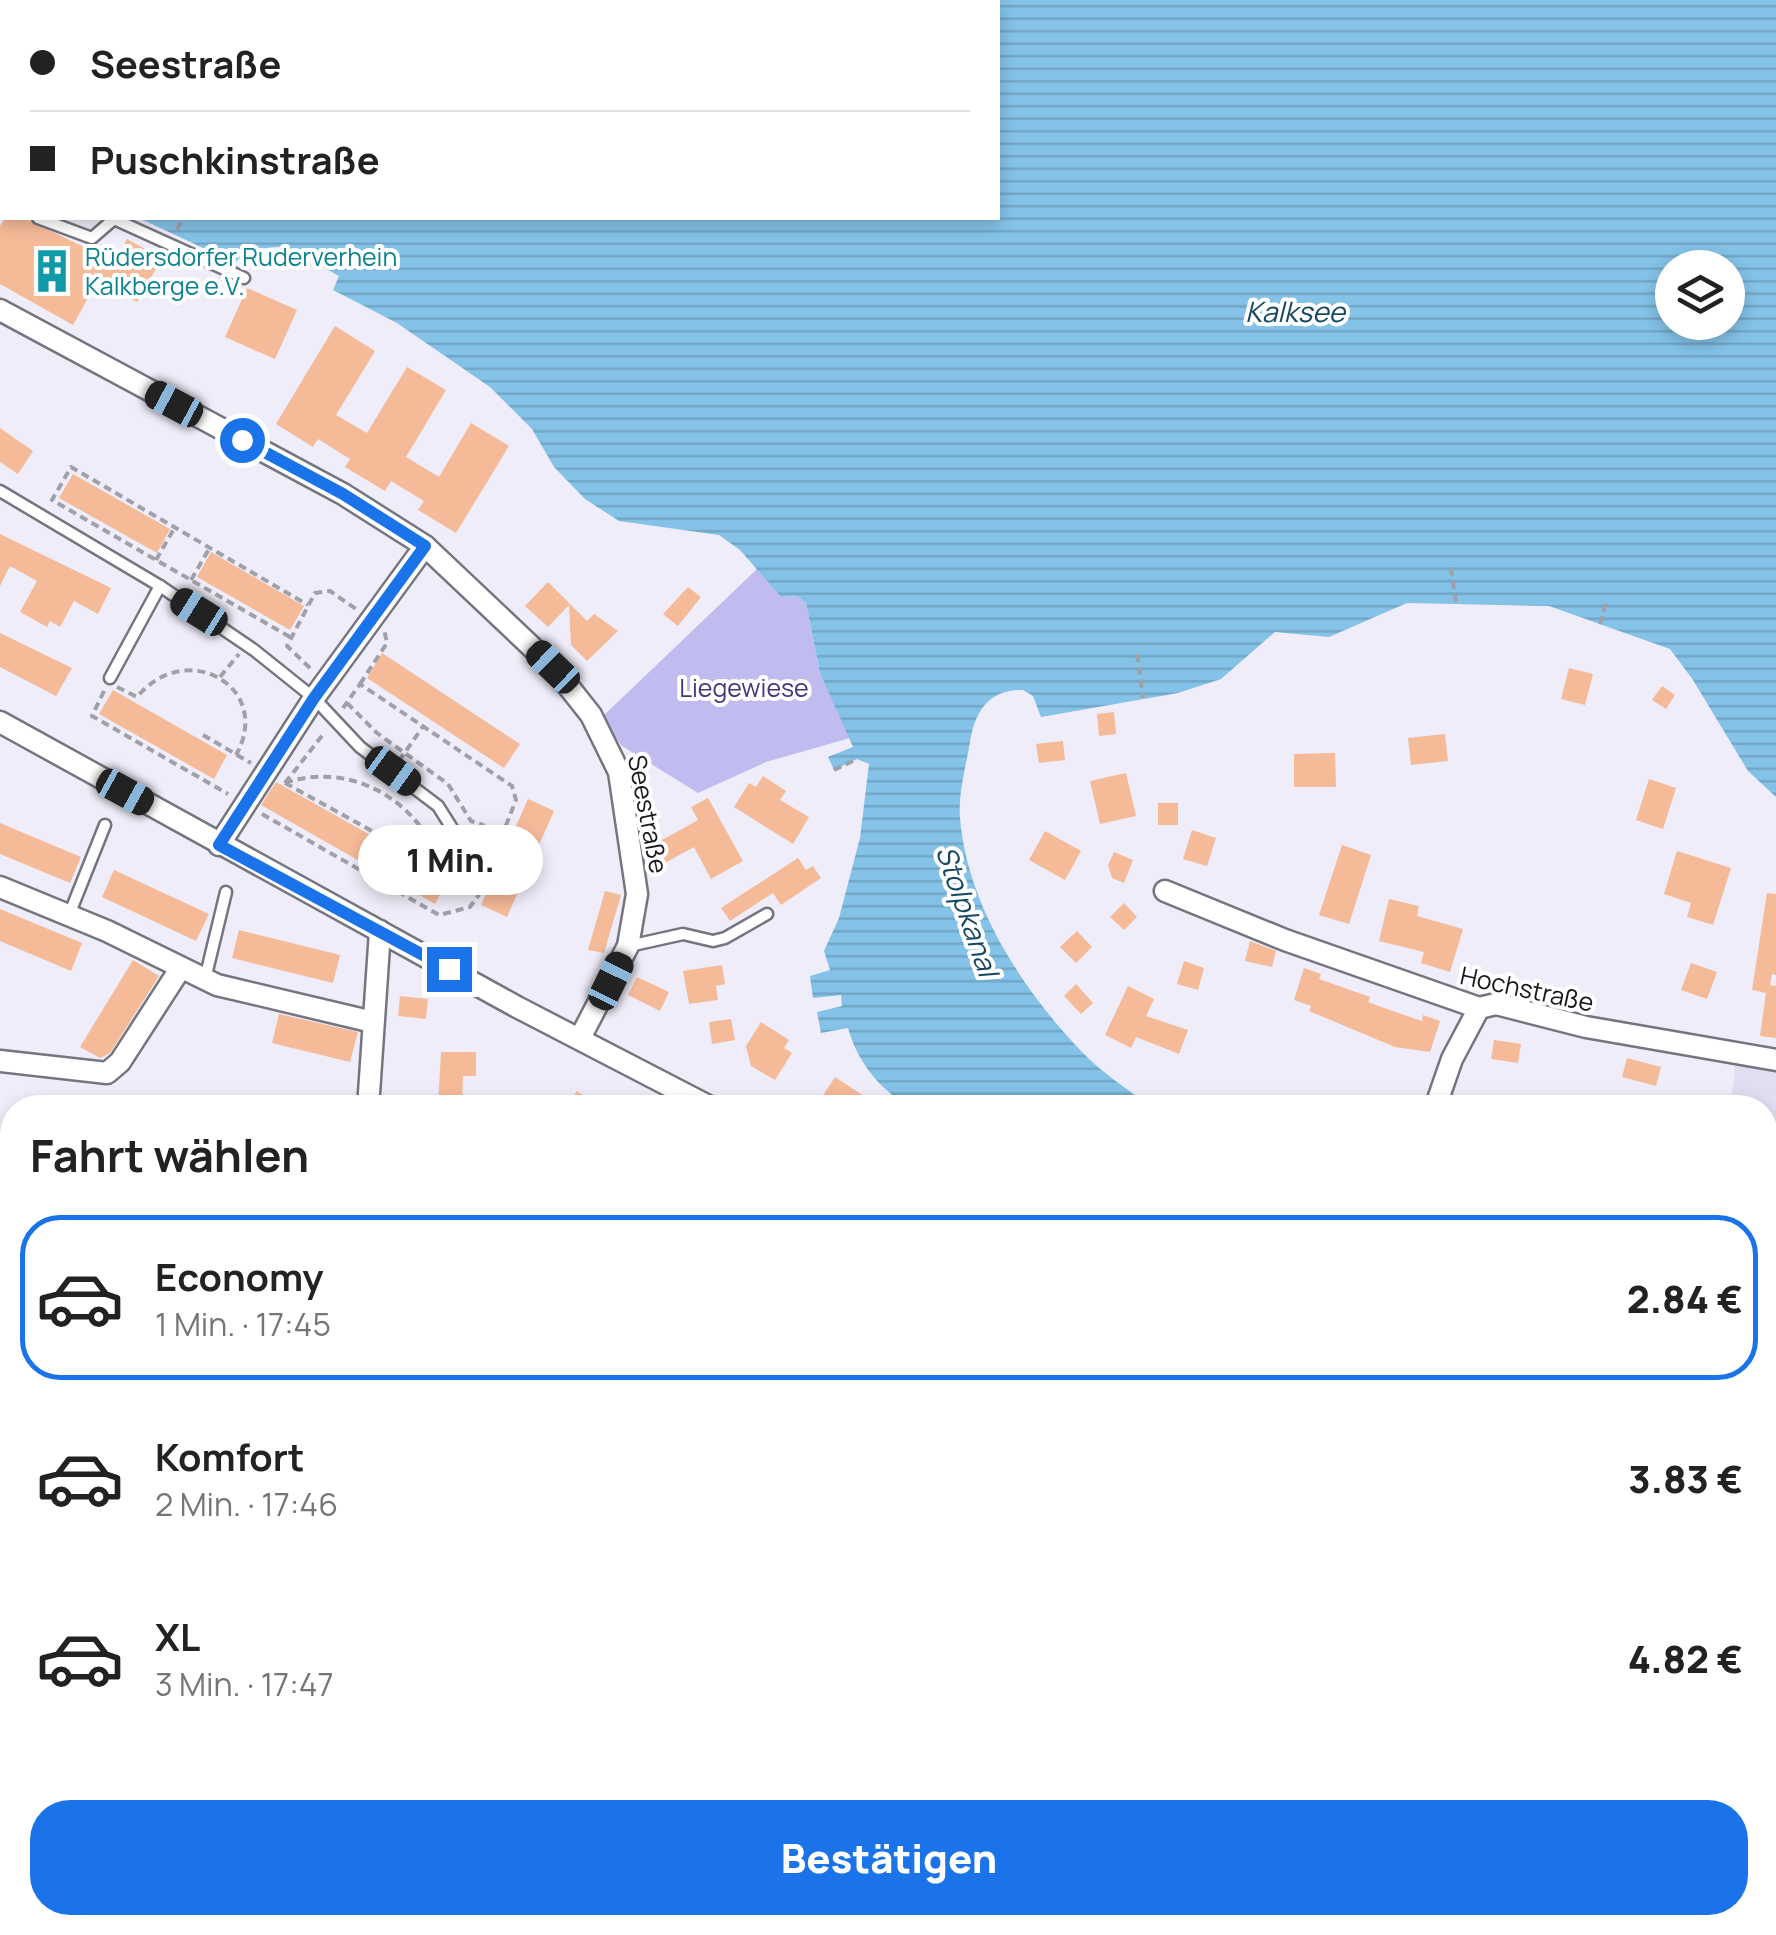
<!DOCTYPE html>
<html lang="de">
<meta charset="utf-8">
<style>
:root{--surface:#fff;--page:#f2f2f2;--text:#222;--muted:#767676;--line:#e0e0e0;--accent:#1a73e8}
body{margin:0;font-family:Manrope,sans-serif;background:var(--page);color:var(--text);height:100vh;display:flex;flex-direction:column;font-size:38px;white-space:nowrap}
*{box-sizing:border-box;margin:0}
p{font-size:32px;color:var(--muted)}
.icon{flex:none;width:55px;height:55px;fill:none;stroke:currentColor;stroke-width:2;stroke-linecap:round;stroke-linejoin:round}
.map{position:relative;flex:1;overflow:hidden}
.panel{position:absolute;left:0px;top:1095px;width:1778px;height:840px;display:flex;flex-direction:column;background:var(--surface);border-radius:40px 40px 0 0;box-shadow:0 5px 15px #0003}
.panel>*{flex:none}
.guide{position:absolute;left:0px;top:0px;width:1000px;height:220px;box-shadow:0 5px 15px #0003;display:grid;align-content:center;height:220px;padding:0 30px;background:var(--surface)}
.buttons{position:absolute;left:1655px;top:250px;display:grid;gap:20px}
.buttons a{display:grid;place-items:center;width:90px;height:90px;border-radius:50%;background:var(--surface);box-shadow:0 5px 15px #0003;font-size:50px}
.end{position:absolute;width:45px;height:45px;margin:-22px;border:12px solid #1a73e8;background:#fff;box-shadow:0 0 0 5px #fff}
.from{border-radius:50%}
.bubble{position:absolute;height:70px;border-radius:35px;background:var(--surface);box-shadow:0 5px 15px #0003;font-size:32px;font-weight:800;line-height:70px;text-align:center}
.car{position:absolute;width:30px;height:60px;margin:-30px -15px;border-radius:12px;box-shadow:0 0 8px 2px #0007;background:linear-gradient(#222 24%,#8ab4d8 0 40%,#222 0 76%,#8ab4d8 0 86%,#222 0)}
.guide b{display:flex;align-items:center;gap:35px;height:95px;font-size:38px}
.guide b+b{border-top:2px solid var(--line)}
.guide i{width:25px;height:25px;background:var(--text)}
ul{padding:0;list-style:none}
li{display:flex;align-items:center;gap:30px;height:165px;margin:0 20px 15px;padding:0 10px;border:5px solid transparent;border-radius:40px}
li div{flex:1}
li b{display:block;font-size:38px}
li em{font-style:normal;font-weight:800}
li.selected{border-color:var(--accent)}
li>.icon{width:90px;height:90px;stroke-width:1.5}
h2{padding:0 30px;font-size:45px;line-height:120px}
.primary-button{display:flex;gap:20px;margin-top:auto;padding:20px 30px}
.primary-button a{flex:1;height:115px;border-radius:40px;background:var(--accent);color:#fff;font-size:40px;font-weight:800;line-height:115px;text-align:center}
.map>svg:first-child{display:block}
</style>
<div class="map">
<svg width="1776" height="1935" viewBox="0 0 1776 1935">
<defs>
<pattern id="forest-crowns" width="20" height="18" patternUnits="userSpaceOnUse" patternTransform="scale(2.5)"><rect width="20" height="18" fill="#c0bcef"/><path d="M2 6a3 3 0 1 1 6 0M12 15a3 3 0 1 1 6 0" fill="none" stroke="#a4a1cc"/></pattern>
<pattern id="water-rules" width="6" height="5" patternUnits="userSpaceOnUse" patternTransform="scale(2.5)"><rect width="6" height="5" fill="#84c2e7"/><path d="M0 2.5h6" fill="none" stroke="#71a6c6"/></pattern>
</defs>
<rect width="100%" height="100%" fill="#eeedf9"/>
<g fill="#e0dff2">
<polygon points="1736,1059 1776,1066 1776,1378 1765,1377 1765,1108 1730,1108"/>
<polygon points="1346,1922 1492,1922 1499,1927 1504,1922 1635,1922 1652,1935 1338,1935"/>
</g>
<polygon fill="#c0bcef" points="757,569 781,597 797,596 806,603 820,673 850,738 766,762 698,793 622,746 601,718"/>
<polygon fill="url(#forest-crowns)" points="1765,1471 1776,1473 1776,1935 1652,1935 1635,1923 1765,1922"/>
<g fill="url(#water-rules)" fill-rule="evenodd">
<path d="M67 0H1776V797L1748 771 1693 680 1670 649 1549 606 1407 603 1329 637 1275 632 1221 679 1178 693 1041 717 1033 696 1023 690C989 689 975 711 970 742 966 766 958 794 960 818 967 906 1024 992 1083 1053 1102 1073 1128 1089 1149 1106L1155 1099 1167 1107H909C879 1088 858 1063 848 1028L821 1033 817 1012 842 1006 841 995 813 998 810 976 830 970 824 951 839 918 860 838 869 764 857 759 834 770 828 757 853 747 820 673 806 603 797 596 781 597 740 550 719 535 619 521 585 499 554 467 532 429 490 387 397 323 333 290 339 276 286 246 246 250 235 263 139 218H998V2ZM1672 268H1728V322H1672Z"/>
<polygon points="1245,1922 1336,1922 1336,1923 1328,1935 1237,1935"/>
</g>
<g fill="#f5ba98">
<polygon points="5,218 24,218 115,262 127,239 162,258 137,302 98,280 73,325 0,284 0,226"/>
<polygon points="247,288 297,310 275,359 225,337"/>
<polygon points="335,326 375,351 336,415 367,433 407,367 446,390 406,457 439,477 471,423 509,446 456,533 418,510 424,501 391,481 385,491 345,467 350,459 318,439 313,447 276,424"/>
<polygon points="0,428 33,451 18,474 0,462"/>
<polygon points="73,474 170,529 157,553 59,498"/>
<polygon points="0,534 111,588 98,614 74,601 60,627 50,621 47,627 20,612 37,581 10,566 0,586"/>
<polygon points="211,552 304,606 290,630 197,577"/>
<polygon points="548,582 587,621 594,614 618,631 587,661 571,645 569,605 548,627 525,606"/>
<polygon points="688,587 701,597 678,626 663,614"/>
<polygon points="0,633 72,668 56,696 0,667"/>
<polygon points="382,653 520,744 504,768 367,678"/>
<polygon points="1569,668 1593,674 1585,705 1561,699"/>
<polygon points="1662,686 1675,695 1666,709 1652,700"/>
<polygon points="113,690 227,755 214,779 99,714"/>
<polygon points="1114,712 1116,734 1099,736 1097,714"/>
<polygon points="1445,734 1448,761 1411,765 1408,738"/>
<polygon points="1063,741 1065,760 1039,763 1036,744"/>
<polygon points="1335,753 1336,787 1294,787 1294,754"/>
<polygon points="1126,773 1136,816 1100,824 1090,781"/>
<polygon points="763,776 786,791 780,800 809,817 793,844 734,807 749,783 756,787"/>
<polygon points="1649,779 1676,788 1663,829 1636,820"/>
<polygon points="276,782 449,879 435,904 261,805"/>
<polygon points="708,798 743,861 711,879 694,847 663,864 653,845 698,820 691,807"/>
<polygon points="528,799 554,811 507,917 481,905"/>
<rect x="1158" y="803" width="20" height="22"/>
<polygon points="0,823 81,857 70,883 0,854"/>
<polygon points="1192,830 1216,838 1207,866 1183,859"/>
<polygon points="1045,831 1081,851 1065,880 1029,860"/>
<polygon points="1342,845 1371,855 1349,924 1319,915"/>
<polygon points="1677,851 1731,868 1713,925 1687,917 1691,903 1664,894"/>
<polygon points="1114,852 1133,860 1124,883 1112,878 1108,865"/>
<polygon points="798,858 806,870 813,866 821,878 781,905 773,893 730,921 721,908"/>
<polygon points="114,870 209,914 196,941 102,897"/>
<polygon points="605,891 621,895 604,953 588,950"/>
<polygon points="1767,893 1776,894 1776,975 1772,974 1770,985 1776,986 1776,1038 1760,1036 1766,993 1752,990"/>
<polygon points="1389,899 1419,906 1417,916 1463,929 1450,972 1421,963 1424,952 1379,941"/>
<polygon points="1124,903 1137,917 1124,930 1110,917"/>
<polygon points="0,909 82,943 71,971 0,941"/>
<polygon points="239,930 340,955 333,983 232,958"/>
<polygon points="1077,931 1092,947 1076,963 1060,947"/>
<polygon points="1250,941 1276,951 1272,967 1245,961"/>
<polygon points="133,960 159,976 110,1053 100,1058 80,1047"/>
<polygon points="1184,961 1204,968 1198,990 1177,984"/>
<polygon points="1691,963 1717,972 1707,999 1681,990"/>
<polygon points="722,965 725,984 716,986 718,1000 689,1004 683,971"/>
<polygon points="1304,968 1321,974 1319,979 1370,997 1368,1002 1384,1008 1422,1021 1423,1015 1440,1021 1430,1052 1395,1047 1309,1011 1311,1006 1294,1000"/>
<polygon points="637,977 669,992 660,1011 628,995"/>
<polygon points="1076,984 1093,1003 1081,1014 1064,996"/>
<polygon points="1128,986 1154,999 1146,1016 1188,1030 1179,1054 1136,1037 1131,1048 1105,1035"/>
<polygon points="400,996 428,999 426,1019 398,1016"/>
<polygon points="279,1014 358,1032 350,1062 272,1043"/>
<polygon points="731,1019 735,1040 712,1044 709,1022"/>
<polygon points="761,1022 789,1040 784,1048 792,1053 775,1080 751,1066 746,1046"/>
<polygon points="1494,1040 1521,1044 1518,1063 1491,1059"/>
<polygon points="441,1052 476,1052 476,1076 463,1076 462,1108 438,1108"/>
<polygon points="1627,1058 1661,1067 1656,1086 1622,1077"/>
<polygon points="835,1077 882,1108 826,1108 818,1103"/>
<polygon points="577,1091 602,1108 566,1108"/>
</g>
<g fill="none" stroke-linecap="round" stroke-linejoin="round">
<g stroke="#75757f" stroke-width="15">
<g id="lane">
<polyline points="0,205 2,205"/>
<polyline points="38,218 92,238 114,219 244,278"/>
<polyline points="0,491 160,586 254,650 314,698 360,747 438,806 467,852"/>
<polyline points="110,678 160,586"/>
<polyline points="69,915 105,825"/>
<polyline points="629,946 683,934 713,941 725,938 767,914"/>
<polyline points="205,979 226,892"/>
<polyline points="550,1935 579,1922"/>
</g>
</g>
<g stroke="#75757f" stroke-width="25">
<g id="street">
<polyline points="0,310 343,494 425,546 553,667 591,715 619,772 637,894 628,946 580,1038"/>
<polyline points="0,722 517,1007 712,1108"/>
<polyline points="219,845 314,698 425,546"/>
<polyline points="0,887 107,931 217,985 373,1022"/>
<polyline points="1165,891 1285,940 1479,1008 1496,1004 1586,1027 1776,1060"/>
<polyline points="0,1061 107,1073 120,1062 180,969"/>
<polyline points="368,1108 380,931"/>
<polyline points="1435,1108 1452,1059 1479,1008"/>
<polyline points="1509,1935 1516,1922"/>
</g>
</g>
<g stroke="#75757f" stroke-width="35">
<g id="secondary">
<polyline points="1765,1393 1776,1393"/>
<polyline points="0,1887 12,1889"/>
<polyline points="336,1922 350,1922"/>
</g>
</g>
<g stroke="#a0a0a9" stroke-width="4" stroke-dasharray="8 5" stroke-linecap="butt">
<polyline points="177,230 183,218"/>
<polyline points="156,560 175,527"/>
<polyline points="1451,568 1456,604"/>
<polyline points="191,580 209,549"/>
<polyline points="1600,624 1606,603"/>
<polyline points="290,637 52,500 71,467 308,605"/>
<polyline points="1137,654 1143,698"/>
<polyline points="310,668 287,646 315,593 330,591 356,609"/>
<polyline points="220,677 239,654"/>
<polyline points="360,684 387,643 384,629"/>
<path d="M117 687 137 697C187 637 274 688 236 755"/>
<polyline points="104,691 92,716 228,794"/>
<polyline points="347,703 377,733 448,784 471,821 483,825 498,843"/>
<polyline points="203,735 251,763"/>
<polyline points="399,761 424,725"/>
<polyline points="834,770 857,759"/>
<polyline points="285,783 325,732"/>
<polyline points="285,783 461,880 485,877"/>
<path d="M285 783C352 760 421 802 442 868"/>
<polyline points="262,814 439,915 470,907 478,896 516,800 512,786 360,684 343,708"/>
<polyline points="701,1935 722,1922"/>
</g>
<use href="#lane" stroke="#fff" stroke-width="10"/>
<use href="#street" stroke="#fff" stroke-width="20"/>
<use href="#secondary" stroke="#fff" stroke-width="30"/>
</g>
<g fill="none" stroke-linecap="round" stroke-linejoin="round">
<polyline stroke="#1a73e8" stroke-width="12" points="242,440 343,494 425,546 314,698 219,845 449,969"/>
</g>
<defs>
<g id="building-bare" transform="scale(3.45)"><path d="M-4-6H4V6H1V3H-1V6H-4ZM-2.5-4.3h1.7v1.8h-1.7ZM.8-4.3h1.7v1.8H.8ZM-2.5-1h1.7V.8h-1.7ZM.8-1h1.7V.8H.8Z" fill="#0f9aa8" stroke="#fff" stroke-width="2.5" paint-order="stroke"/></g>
</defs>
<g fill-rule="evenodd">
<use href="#building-bare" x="52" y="271"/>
</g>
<g text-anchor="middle" stroke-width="8" stroke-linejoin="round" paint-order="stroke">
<g font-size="25" fill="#0d838f" stroke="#fff" text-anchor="start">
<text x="85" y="266">Rüdersdorfer Ruderverhein<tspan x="85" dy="29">Kalkberge e.V.</tspan></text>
</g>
<g font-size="25" fill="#43377c" stroke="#fff">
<text x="744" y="697">Liegewiese</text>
</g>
<g font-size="25" fill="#18181c" stroke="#fff">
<text transform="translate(648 814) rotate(79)" y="9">Seestraße</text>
<text transform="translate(1527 989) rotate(12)" y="9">Hochstraße</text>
</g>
<g font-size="28" font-style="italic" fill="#184963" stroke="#fff">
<text x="1295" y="322">Kalksee</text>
<text transform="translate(967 911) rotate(71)" y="10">Stolpkanal</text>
</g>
</g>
</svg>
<div class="buttons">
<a><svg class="icon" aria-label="layers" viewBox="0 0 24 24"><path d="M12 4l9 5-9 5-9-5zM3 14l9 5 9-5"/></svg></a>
</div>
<i class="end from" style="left:242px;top:440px"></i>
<i class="end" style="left:449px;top:969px"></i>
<div class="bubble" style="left:358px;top:825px;width:185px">1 Min.</div>
<i class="car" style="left:174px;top:404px;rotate:298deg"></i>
<i class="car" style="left:199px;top:612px;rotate:302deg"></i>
<i class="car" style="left:553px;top:667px;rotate:314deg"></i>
<i class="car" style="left:393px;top:771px;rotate:126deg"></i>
<i class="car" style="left:125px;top:792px;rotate:119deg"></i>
<i class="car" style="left:611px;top:981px;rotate:26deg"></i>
<div class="guide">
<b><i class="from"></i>Seestraße</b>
<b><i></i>Puschkinstraße</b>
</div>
<section class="panel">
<h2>Fahrt wählen</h2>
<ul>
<li class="selected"><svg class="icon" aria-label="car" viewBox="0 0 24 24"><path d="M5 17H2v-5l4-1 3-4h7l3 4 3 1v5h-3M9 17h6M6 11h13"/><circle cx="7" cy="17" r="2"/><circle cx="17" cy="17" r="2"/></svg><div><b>Economy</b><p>1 Min. · 17:45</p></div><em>2.84 €</em></li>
<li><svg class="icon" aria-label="car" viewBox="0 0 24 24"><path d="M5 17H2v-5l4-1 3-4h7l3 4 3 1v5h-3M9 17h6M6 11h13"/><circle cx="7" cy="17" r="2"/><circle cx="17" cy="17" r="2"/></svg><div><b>Komfort</b><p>2 Min. · 17:46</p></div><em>3.83 €</em></li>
<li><svg class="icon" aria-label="car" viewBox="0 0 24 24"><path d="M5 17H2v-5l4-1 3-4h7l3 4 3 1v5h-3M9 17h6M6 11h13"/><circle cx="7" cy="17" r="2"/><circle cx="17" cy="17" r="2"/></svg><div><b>XL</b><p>3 Min. · 17:47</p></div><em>4.82 €</em></li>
</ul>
<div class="primary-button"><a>Bestätigen</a></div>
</section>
</div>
